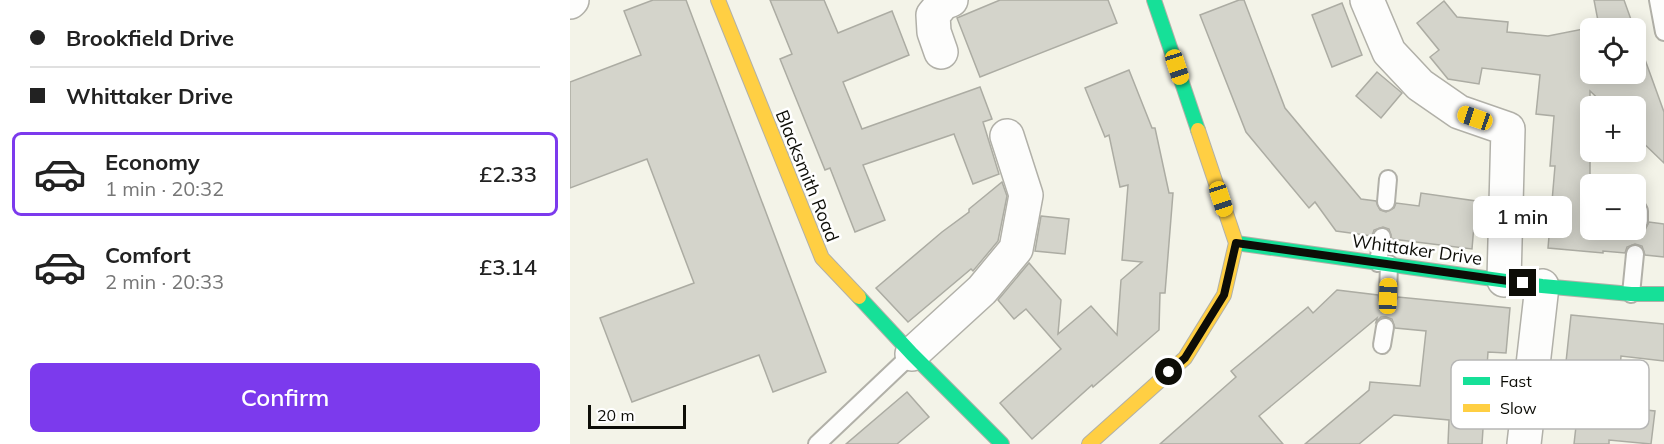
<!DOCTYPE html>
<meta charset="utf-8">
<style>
:root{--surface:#fff;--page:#f2f2f2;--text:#222;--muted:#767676;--line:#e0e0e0;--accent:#7c3aed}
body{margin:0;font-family:Mulish,sans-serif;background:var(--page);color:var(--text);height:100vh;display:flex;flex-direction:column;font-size:22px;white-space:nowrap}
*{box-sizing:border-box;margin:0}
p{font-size:20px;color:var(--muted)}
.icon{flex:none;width:33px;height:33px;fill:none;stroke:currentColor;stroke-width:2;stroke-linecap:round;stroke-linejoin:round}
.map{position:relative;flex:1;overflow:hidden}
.drawer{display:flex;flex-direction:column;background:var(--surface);width:570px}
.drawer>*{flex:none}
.top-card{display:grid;align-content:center;height:132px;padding:0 30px;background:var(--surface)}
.controls{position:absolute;left:1010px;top:18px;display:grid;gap:12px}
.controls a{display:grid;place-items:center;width:66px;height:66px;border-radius:9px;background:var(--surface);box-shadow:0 3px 15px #0003;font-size:30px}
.scale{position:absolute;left:18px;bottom:15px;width:98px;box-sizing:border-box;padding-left:6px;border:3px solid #0d0d07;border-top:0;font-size:16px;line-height:21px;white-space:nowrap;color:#0d0d07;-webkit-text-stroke:4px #fff;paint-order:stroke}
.end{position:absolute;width:27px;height:27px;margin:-14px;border:8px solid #0d0d07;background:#fff;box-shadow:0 0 0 3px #fff}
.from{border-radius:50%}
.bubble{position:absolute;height:42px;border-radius:9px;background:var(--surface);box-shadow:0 3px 15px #0003;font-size:20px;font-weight:600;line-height:42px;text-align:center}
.car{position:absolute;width:18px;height:36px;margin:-18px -9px;border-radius:8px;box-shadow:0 0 4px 2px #0007;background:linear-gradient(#f5c518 24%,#345 0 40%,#f5c518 0 76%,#345 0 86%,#f5c518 0)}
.top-card b{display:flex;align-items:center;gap:21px;height:57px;font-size:22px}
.top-card b+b{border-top:2px solid var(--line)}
.top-card i{width:15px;height:15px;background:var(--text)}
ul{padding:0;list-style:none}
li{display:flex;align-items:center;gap:18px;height:84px;margin:0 12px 9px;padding:0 18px;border:3px solid transparent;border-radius:9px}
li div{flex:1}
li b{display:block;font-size:22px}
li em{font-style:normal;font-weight:600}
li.selected{border-color:var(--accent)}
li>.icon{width:54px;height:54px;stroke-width:1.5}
.primary-button{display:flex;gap:12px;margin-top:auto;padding:12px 30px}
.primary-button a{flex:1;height:69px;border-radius:9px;background:var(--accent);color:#fff;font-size:24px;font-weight:600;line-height:69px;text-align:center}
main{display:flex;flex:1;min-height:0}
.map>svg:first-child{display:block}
</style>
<main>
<section class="drawer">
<div class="top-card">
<b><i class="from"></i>Brookfield Drive</b>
<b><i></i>Whittaker Drive</b>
</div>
<ul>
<li class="selected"><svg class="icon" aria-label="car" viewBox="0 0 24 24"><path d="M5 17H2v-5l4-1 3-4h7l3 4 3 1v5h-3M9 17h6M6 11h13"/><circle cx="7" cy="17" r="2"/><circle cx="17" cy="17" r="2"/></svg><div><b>Economy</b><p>1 min · 20:32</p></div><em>£2.33</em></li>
<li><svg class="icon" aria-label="car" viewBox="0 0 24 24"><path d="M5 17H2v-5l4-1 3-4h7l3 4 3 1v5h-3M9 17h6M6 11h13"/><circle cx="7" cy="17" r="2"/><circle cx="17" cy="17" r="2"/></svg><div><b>Comfort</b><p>2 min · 20:33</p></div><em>£3.14</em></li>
</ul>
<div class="primary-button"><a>Confirm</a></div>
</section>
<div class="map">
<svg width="1094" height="444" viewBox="0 0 1094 444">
<rect width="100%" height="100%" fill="#f3f3e8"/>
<g fill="#d4d4cb" stroke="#acaca3" stroke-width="1.5">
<polygon points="83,0 116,0 256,372 203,392 189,355 62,402 30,318 124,283 77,159 0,188 0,82 71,55 54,11"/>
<polygon points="200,0 254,0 268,33 322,11 339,55 273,82 292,129 410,87 422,119 413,122 429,174 403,184 384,134 293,165 315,220 285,232 260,168 255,170 210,59 222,54"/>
<polygon points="430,0 538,0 547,23 410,77 387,18"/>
<polygon points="669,0 674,0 715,108 791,199 806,201 810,210 816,212 824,208 826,203 849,206 851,193 906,201 902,249 822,239 819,229 813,227 804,230 802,236 766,231 745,202 739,208 676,132 630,15"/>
<polygon points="1024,0 1054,0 1064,28 1020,28 1020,74 1065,74 1065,32 1094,112 1094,163 1065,135 1065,106 1036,106 1020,91 1020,230 1063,230 1070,231 1075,230 1079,222 1094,224 1094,257 1075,255 1072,246 1065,244 1057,247 1055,253 1033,251 1033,253 978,248 985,166 980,166 984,116 966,114 970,75 912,68 909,84 878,79 860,57 869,50 847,23 874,1 887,17 938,22 937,32 978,36 1029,26"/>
<polygon points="772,3 792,55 762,67 742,15"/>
<polygon points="559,70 582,128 585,128 599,193 603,193 595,293 590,293 589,330 523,387 522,385 462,439 430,403 491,349 456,309 444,319 428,300 459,263 491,300 488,334 521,306 547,335 551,280 572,262 552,260 558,185 550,187 539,135 535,137 515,88"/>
<polygon points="807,72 832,93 811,118 786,96"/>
<polygon points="432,182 437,196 428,241 403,271 401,269 338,322 306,288 372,232 399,212 399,209"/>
<polygon points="471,216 499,219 495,254 465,251"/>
<polygon points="767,290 808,295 809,301 817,306 823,305 828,297 940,308 936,353 918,352 912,444 878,444 879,420 824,415 789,444 735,444 799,390 800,382 850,386 856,331 825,328 822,319 816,317 811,317 806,322 807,318 689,416 713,444 590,444 666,377 661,371 738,307 743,313"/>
<polygon points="1001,315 1094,324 1094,361 1051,356 1047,407 1085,411 1081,444 1039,440 1039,444 1004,444 1013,364 996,362"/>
<polygon points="337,392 359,417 327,444 276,444"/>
</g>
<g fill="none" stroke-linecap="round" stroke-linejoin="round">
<g stroke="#b1b0a8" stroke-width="20">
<g id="lane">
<polyline points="1088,0 1094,32"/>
<polyline points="816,202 818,179"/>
<polyline points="1065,204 1069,211 1069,221"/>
<polyline points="808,263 812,237"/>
<polyline points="1061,294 1065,254"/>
<polyline points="818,296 819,264"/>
<polyline points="812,345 815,327"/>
<polyline points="247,444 342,354"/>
</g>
</g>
<g stroke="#b1b0a8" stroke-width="36">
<g id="street">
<polyline points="797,0 819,52 850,85 889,112 938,129 934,280"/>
<polyline points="0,2 2,0"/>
<polyline points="371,52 364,32 363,15 373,3 381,0"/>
<polyline points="342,354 412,290 446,249 456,195 437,136"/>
<polyline points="954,444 972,286"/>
</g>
</g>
<g stroke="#b1b0a8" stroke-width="16">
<g id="fast">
<polyline points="584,0 628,130"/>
<polyline points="666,243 972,286 1061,294 1094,294"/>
<polyline points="289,297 342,354 432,444"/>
</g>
</g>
<g stroke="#b1b0a8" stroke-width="16">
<g id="slow">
<polyline points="148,0 252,258 289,297"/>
<polyline points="519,444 615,358 654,295 666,243 628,130"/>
</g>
</g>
<use href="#lane" stroke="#fdfdfc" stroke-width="16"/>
<use href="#street" stroke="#fdfdfc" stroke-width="33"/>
<use href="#fast" stroke="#16e098" stroke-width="14"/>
<use href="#slow" stroke="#ffcf43" stroke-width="14"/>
</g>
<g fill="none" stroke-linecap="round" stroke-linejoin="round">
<polyline stroke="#0d0d07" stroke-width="8" points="599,372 615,358 654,295 666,243 953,283"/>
</g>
<g text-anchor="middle" stroke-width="5" stroke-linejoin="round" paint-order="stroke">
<g font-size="18" fill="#0d0d07" stroke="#fff">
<text transform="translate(237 176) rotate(68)" y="6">Blacksmith Road</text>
<text transform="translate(847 250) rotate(8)" y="6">Whittaker Drive</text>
</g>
</g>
<rect x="881" y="360" width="198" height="69" rx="9" fill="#fff" stroke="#b6b6b5" stroke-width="1.5"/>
<rect x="893" y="377" width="27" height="8" fill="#16e098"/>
<rect x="893" y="404" width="27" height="8" fill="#ffcf43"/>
<g font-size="16" fill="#0d0d07">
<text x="930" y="387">Fast</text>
<text x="930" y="414">Slow</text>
</g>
</svg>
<div class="controls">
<a><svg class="icon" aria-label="locate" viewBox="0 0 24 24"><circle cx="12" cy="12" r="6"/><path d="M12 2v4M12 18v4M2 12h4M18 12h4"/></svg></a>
<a>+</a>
<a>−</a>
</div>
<div class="scale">20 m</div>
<i class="end from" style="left:599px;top:372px"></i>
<i class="end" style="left:953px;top:283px"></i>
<div class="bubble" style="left:903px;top:196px;width:99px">1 min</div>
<i class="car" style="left:607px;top:67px;rotate:162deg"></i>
<i class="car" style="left:905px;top:118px;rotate:289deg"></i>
<i class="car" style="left:651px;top:199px;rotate:162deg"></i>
<i class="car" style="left:818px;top:296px;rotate:2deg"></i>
</div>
</main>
